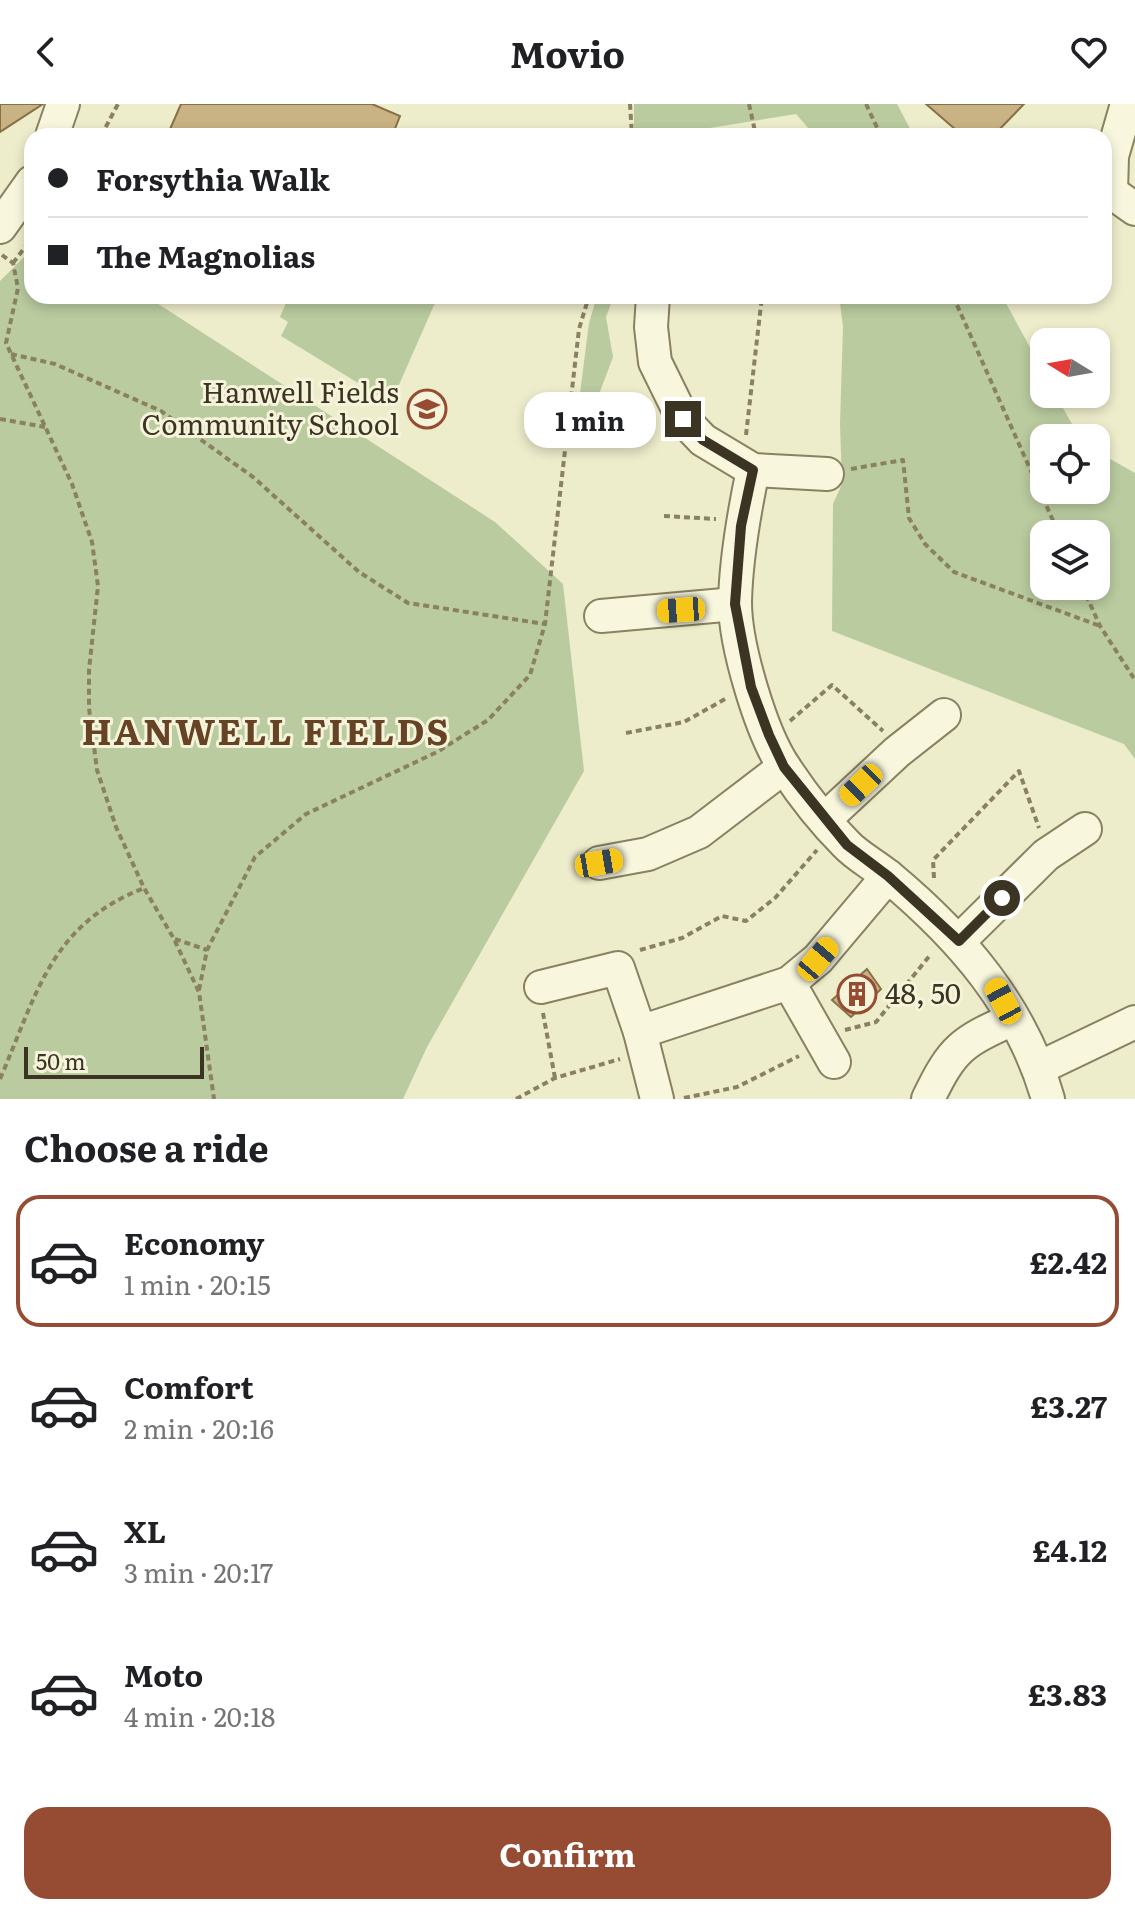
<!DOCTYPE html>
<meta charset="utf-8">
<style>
:root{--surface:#fff;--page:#f6f6f6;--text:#202124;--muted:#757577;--line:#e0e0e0;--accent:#954c33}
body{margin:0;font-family:Literata,serif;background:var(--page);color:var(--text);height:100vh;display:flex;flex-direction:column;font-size:30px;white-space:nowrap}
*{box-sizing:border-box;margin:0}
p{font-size:26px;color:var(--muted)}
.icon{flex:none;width:44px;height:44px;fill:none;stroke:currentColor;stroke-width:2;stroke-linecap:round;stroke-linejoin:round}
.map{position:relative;height:995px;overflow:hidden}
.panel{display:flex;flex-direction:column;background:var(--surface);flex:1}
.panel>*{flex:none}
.top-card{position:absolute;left:24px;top:24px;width:1088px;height:176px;border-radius:24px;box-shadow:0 4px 12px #0003;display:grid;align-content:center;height:176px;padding:0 24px;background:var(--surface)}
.needle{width:52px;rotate:281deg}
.buttons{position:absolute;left:1030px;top:224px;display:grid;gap:16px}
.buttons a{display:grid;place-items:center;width:80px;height:80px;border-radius:16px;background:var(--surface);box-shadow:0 4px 12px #0003;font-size:40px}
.scale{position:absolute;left:24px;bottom:20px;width:180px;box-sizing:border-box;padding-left:8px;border:4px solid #3b3422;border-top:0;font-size:22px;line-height:28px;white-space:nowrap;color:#3b3422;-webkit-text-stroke:6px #f5f4da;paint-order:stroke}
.end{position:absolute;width:36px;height:36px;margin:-18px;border:10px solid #3b3422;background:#fff;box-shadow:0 0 0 4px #fff}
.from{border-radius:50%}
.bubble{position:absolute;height:56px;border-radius:24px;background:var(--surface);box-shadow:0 4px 12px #0003;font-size:26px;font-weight:700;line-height:56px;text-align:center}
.car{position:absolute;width:24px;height:48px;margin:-24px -12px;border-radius:10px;box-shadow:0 0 6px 2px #0007;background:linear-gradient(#f5c518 24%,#345 0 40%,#f5c518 0 76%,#345 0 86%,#f5c518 0)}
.top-card b{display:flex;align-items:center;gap:28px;height:76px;font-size:30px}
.top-card b+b{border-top:2px solid var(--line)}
.top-card i{width:20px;height:20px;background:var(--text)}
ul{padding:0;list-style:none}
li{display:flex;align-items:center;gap:24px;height:132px;margin:0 16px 12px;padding:0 8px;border:4px solid transparent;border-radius:24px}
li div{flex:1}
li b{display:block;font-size:30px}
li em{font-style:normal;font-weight:700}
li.current{border-color:var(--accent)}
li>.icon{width:72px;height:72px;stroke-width:1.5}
h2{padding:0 24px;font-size:36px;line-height:96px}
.button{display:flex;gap:16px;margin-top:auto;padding:16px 24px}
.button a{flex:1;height:92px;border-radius:24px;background:var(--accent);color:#fff;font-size:32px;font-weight:700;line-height:92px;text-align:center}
header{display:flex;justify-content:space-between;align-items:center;height:104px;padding:0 24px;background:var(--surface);font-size:36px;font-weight:700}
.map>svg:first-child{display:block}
</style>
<header><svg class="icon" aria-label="back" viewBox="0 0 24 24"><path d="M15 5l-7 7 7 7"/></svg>Movio<svg class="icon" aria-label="heart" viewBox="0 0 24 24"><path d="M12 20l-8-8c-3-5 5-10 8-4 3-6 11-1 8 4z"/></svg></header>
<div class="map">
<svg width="1135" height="995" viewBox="0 0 1135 995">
<rect width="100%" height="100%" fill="#edeccb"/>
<g fill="#bacb9f" fill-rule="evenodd">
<polygon points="634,0 897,0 914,32 815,32 796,10 679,29 678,32 634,32"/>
<polygon points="32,145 32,192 146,192 495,418 563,480 584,667 427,943 403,995 0,995 0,177"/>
<polygon points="289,192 438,192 391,299 281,232 288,218 280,213"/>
<polygon points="597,192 614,192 606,213 613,253 583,333 577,313 589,219"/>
<path d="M839 192H1002L1044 269V290H1055L1080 334H1044V386H1096V347L1135 369V655L1124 640 832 527 833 400 842 380 840 320 843 222ZM1044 430H1096V482H1044Z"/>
</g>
<g fill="#c9b283" stroke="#877147" stroke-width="2">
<polygon points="0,0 43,0 0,28"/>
<polygon points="181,0 372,0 400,12 392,32 167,32"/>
<polygon points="926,0 1024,0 993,32 963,32"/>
<polygon points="867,865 881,885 851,913 832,896"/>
</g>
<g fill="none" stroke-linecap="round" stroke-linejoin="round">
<g stroke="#898160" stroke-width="36">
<g id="minor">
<polyline points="1127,0 1112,52 1111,88 1135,105"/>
<polyline points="52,32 63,0"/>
<polyline points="0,123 32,78"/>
<polyline points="653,192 651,223 655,258 683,315 703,336 753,366 827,370"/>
<path d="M753 366C744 409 736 453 735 498 735 541 761 629 785 664 802 690 824 718 846 740 858 753 875 761 889 773 961 833 1022 903 1048 995"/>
<polyline points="601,512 735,500"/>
<polyline points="825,715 897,648 944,611"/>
<polyline points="599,759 648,750 699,728 784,663"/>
<polyline points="959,837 1046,751 1085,725"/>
<polyline points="789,879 834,958"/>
<polyline points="541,883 618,864 640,928 657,995"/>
<polyline points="640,928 789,879 818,855 888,772"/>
<polyline points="1039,964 1135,918"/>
<path d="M928 995C953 943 962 938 1013 915"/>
</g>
</g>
<g stroke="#898160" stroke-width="4" stroke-dasharray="6 4" stroke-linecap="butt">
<polyline points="630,0 632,32"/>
<polyline points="749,0 756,32"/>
<polyline points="866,0 881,32"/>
<polyline points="101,32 118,0"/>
<polyline points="2,151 13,159 18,184 6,239 72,380 92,438 98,482 89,566 89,604 97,666 116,723 144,784 174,835 199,888 214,995"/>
<polyline points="13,159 32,134"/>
<polyline points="953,192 1059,430"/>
<polyline points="11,250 55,260 161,307 253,373 359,468 408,499 545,520"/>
<polyline points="0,315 45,323"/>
<polyline points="746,331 762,192"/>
<polyline points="851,365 903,356 909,414 925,440 954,468 1100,522"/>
<polyline points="664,412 716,415"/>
<polyline points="1082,482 1100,522 1135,576"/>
<polyline points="790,617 832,581 883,627"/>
<polyline points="626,629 684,618 727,594"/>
<polyline points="934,774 933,756 1019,667 1039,724"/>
<polyline points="175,835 207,846"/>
<polyline points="640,846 682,834 722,812 746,817 775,794 817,746"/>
<polyline points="199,886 207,846 255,753 306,710 437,648 488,616 530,571 545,520 579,225 589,192"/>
<polyline points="543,909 555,974"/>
<polyline points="845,926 876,918 931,850"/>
<path d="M0 975C37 890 50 821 144 784"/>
<polyline points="684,994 737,983 799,952"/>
<polyline points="516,995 555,974 620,955"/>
</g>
<use href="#minor" stroke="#f8f7de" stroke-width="32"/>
</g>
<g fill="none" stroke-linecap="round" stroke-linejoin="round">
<polyline stroke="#3b3422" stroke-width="10" points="683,315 703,336 753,366 741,422 735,500 751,583 769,631 784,663 847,741 888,772 959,837 1002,794"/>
</g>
<defs>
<g id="school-ring" transform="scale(2)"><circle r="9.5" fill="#f5f4da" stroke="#954c33" stroke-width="1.5"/><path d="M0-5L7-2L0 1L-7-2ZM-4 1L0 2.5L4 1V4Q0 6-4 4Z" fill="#954c33"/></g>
<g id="building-ring" transform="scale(2)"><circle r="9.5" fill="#f5f4da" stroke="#954c33" stroke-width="1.5"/><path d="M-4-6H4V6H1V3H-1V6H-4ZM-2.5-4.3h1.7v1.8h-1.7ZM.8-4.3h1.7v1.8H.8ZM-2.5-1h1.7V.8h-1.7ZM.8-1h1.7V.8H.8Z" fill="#954c33"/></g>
</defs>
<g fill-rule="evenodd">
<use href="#school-ring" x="427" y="305"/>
<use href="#building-ring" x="857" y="890"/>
</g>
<g text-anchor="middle" stroke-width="6" stroke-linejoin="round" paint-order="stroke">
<g font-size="28" fill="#3b3422" stroke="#f5f4da" text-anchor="end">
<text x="399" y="299">Hanwell Fields<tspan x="399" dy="32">Community School</tspan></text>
<text x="885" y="900" text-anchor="start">48, 50</text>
</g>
<g font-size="36" font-weight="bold" letter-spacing="2" fill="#654324" stroke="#f5f4da">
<text x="266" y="641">HANWELL FIELDS</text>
</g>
</g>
</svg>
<div class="buttons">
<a><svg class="needle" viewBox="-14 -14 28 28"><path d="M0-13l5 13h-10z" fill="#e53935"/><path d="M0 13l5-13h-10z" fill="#757577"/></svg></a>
<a><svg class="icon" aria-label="locate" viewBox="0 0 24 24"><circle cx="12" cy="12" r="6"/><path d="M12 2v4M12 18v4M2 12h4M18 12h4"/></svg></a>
<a><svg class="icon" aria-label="layers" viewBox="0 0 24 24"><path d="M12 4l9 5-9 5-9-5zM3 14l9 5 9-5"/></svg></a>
</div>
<div class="scale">50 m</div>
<i class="end from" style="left:1002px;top:794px"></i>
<i class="end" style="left:683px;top:315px"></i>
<div class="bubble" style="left:524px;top:288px;width:132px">1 min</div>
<i class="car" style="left:681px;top:506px;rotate:266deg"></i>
<i class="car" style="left:861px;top:681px;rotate:226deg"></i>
<i class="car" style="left:599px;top:759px;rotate:80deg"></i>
<i class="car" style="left:818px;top:855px;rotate:40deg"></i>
<i class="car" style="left:1003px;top:897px;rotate:332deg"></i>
<div class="top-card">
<b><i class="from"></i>Forsythia Walk</b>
<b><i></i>The Magnolias</b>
</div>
</div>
<section class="panel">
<h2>Choose a ride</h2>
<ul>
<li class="current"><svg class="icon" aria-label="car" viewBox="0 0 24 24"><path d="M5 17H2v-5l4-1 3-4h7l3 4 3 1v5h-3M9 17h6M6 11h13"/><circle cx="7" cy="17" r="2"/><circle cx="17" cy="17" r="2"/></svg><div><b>Economy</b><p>1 min · 20:15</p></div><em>£2.42</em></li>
<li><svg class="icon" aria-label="car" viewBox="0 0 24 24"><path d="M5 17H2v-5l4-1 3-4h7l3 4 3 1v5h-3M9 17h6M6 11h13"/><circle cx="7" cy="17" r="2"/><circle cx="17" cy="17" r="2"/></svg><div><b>Comfort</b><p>2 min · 20:16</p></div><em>£3.27</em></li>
<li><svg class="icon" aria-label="car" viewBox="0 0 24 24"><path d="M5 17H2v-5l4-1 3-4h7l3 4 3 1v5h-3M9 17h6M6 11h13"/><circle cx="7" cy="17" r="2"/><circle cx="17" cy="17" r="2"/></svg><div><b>XL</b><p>3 min · 20:17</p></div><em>£4.12</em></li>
<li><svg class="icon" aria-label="car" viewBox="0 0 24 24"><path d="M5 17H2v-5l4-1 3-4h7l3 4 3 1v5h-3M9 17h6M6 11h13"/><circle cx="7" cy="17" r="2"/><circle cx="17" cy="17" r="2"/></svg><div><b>Moto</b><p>4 min · 20:18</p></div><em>£3.83</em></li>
</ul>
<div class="button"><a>Confirm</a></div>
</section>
